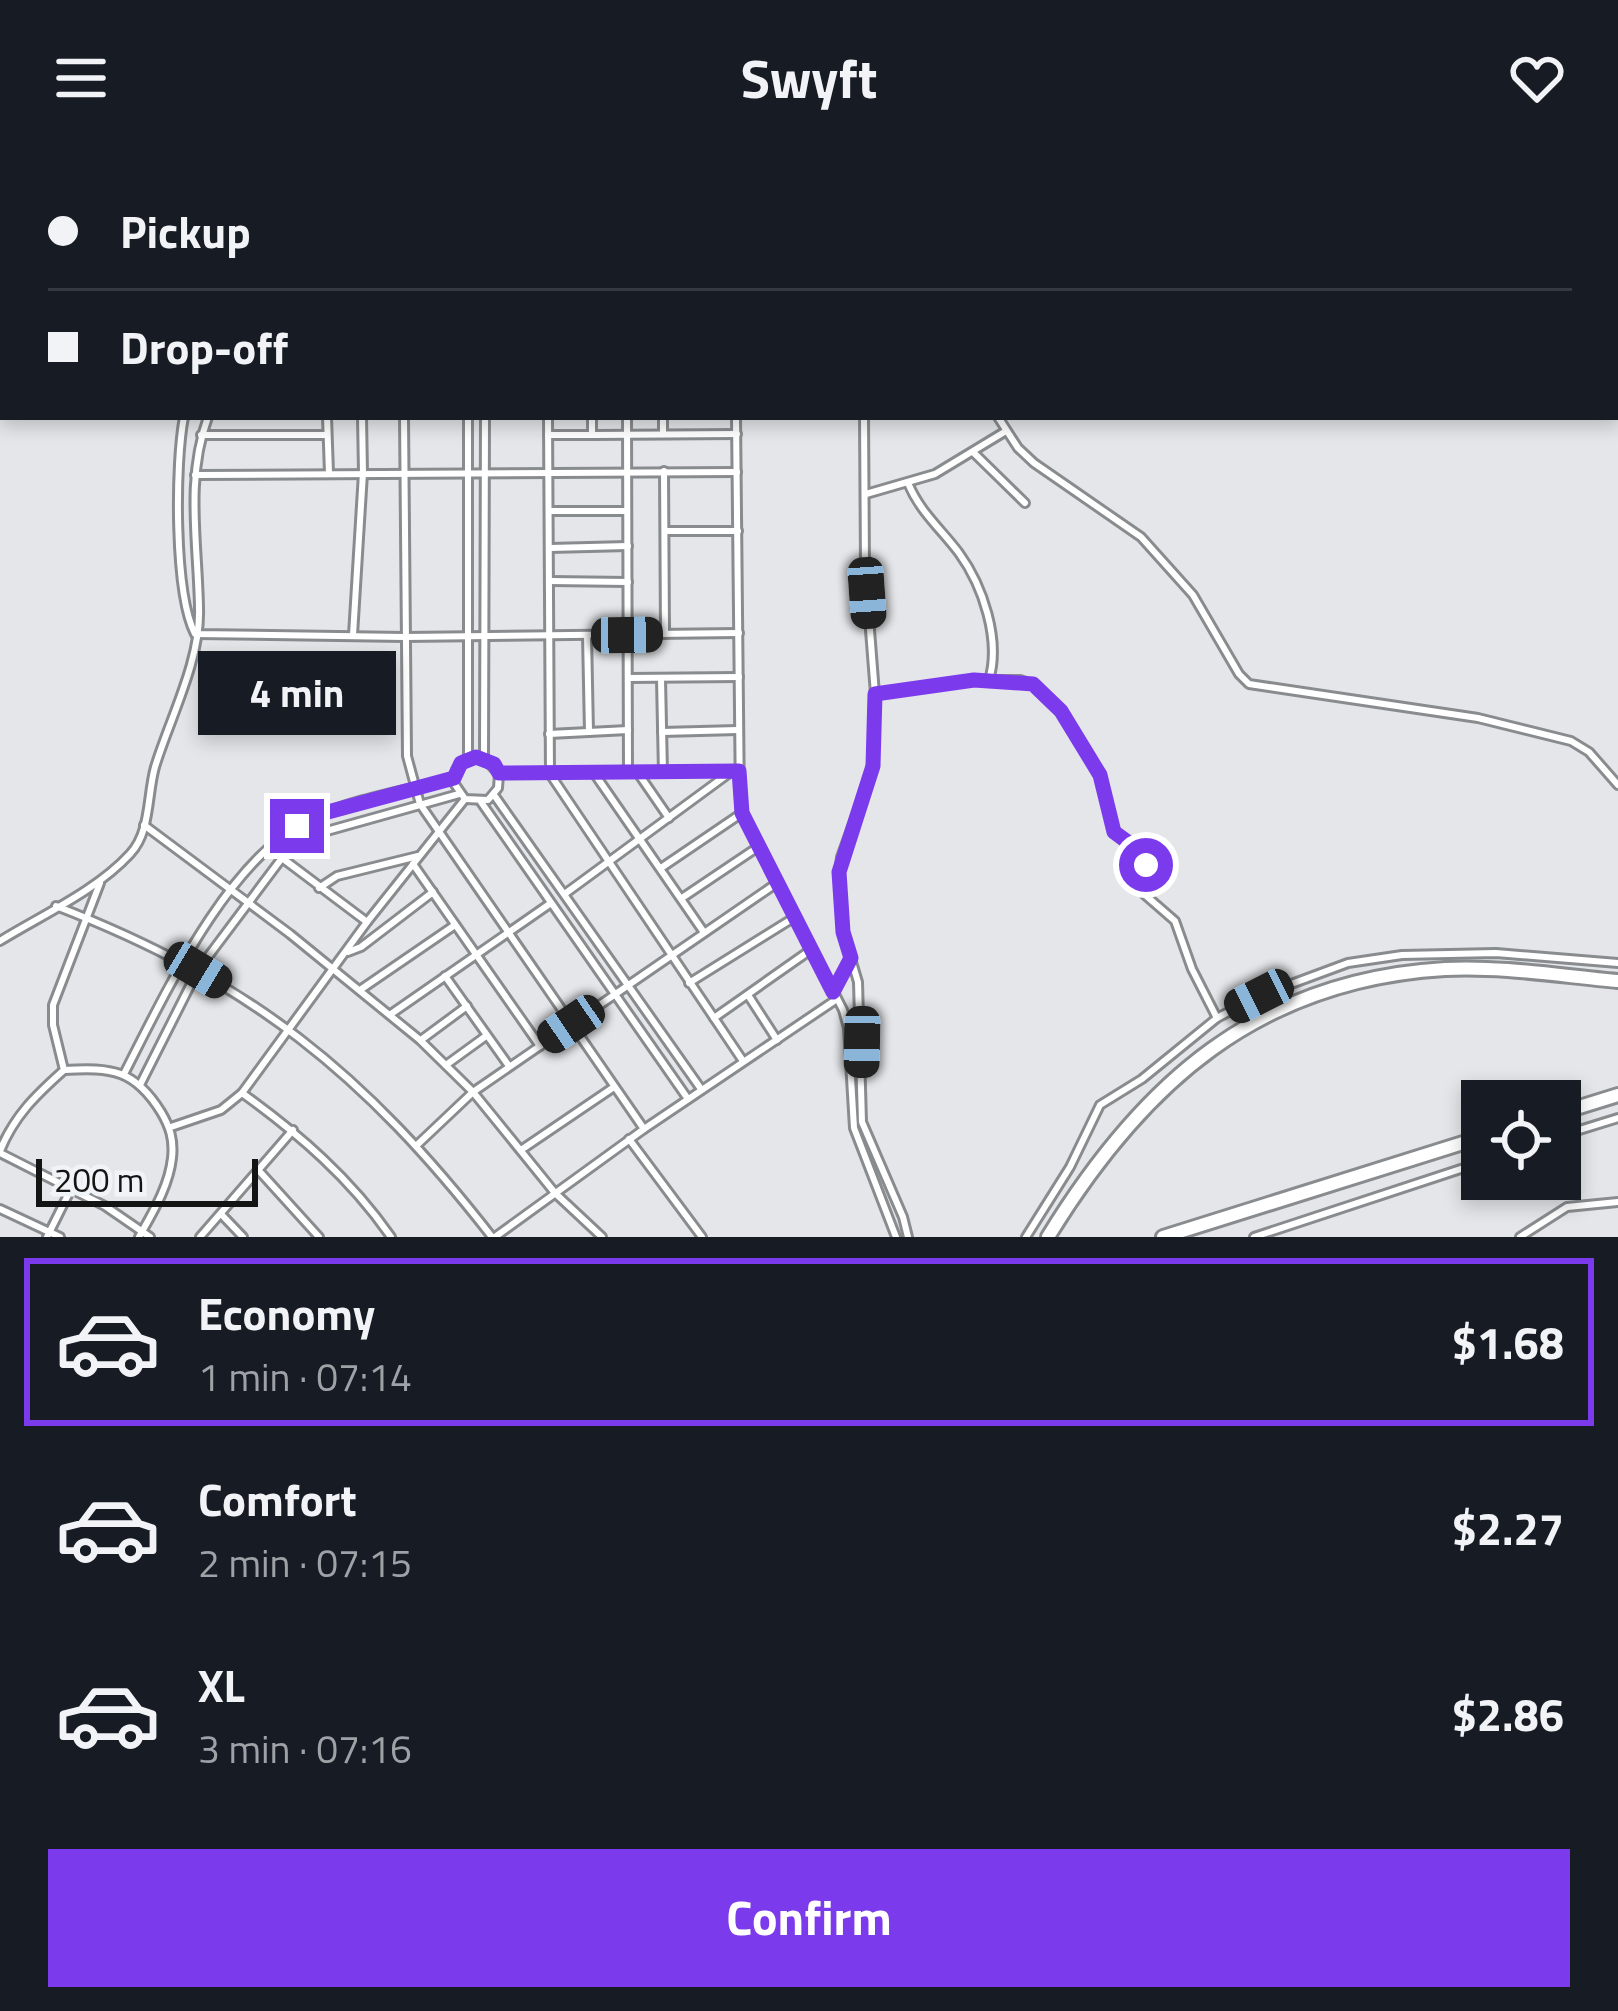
<!DOCTYPE html>
<meta charset="utf-8">
<style>
:root{--surface:#171b24;--page:#242831;--text:#f1f3f6;--muted:#9ea1a6;--line:#363941;--accent:#7c3aed}
body{margin:0;font-family:"Titillium Web",sans-serif;background:var(--page);color:var(--text);height:100vh;display:flex;flex-direction:column;font-size:45px;white-space:nowrap}
*{box-sizing:border-box;margin:0}
p{font-size:39px;color:var(--muted)}
.icon{flex:none;width:66px;height:66px;fill:none;stroke:currentColor;stroke-width:2;stroke-linecap:round;stroke-linejoin:round}
.map{position:relative;height:1081px;overflow:hidden}
.sheet{display:flex;flex-direction:column;background:var(--surface);flex:1}
.sheet>*{flex:none}
.hud{position:absolute;left:0px;top:0px;width:1620px;height:264px;box-shadow:0 6px 18px #0003;display:grid;align-content:center;height:264px;padding:0 48px;background:var(--surface)}
.controls{position:absolute;left:1461px;top:924px;display:grid;gap:24px}
.controls a{display:grid;place-items:center;width:120px;height:120px;border-radius:0px;background:var(--surface);box-shadow:0 6px 18px #0003;font-size:60px}
.scale{position:absolute;left:36px;bottom:30px;width:222px;box-sizing:border-box;padding-left:12px;border:6px solid #131414;border-top:0;font-size:33px;line-height:42px;white-space:nowrap;color:#131414;-webkit-text-stroke:9px #f1f4f6;paint-order:stroke}
.end{position:absolute;width:54px;height:54px;margin:-27px;border:15px solid #7c3aed;background:#fff;box-shadow:0 0 0 6px #fff}
.from{border-radius:50%}
.bubble{position:absolute;height:84px;border-radius:0px;background:var(--surface);box-shadow:0 6px 18px #0003;font-size:39px;font-weight:700;line-height:84px;text-align:center}
.car{position:absolute;width:36px;height:72px;margin:-36px -18px;border-radius:15px;box-shadow:0 0 9px 3px #0007;background:linear-gradient(#222 24%,#8ab4d8 0 40%,#222 0 76%,#8ab4d8 0 86%,#222 0)}
.hud b{display:flex;align-items:center;gap:42px;height:114px;font-size:45px}
.hud b+b{border-top:3px solid var(--line)}
.hud i{width:30px;height:30px;background:var(--text)}
ul{padding:21px 0 0;list-style:none}
li{display:flex;align-items:center;gap:36px;height:168px;margin:0 24px 18px;padding:0 24px;border:6px solid transparent;border-radius:0px}
li div{flex:1}
li b{display:block;font-size:45px}
li em{font-style:normal;font-weight:700}
li.selected{border-color:var(--accent)}
li>.icon{width:108px;height:108px;stroke-width:1.5}
.action{display:flex;gap:24px;margin-top:auto;padding:24px 48px}
.action a{flex:1;height:138px;border-radius:0px;background:var(--accent);color:#fff;font-size:48px;font-weight:700;line-height:138px;text-align:center}
header{display:flex;justify-content:space-between;align-items:center;height:156px;padding:0 48px;background:var(--surface);font-size:54px;font-weight:700}
.map>svg:first-child{display:block}
</style>
<header><svg class="icon" aria-label="menu" viewBox="0 0 24 24"><path d="M4 6h16M4 12h16M4 18h16"/></svg>Swyft<svg class="icon" aria-label="heart" viewBox="0 0 24 24"><path d="M12 20l-8-8c-3-5 5-10 8-4 3-6 11-1 8 4z"/></svg></header>
<div class="map">
<svg width="1618" height="1081" viewBox="0 0 1618 1081">
<rect width="100%" height="100%" fill="#e4e6e9"/>
<g fill="none" stroke-linecap="round" stroke-linejoin="round">
<g stroke="#898c8e" stroke-width="12">
<g id="street">
<polyline points="436,0 436,3"/>
<polyline points="548,0 548,3"/>
<polyline points="727,0 731,3"/>
<polyline points="1010,0 1014,3"/>
<polyline points="1541,0 1543,3"/>
<polyline points="266,3 276,0"/>
<polyline points="405,3 406,0"/>
<polyline points="473,3 473,0"/>
<polyline points="510,3 510,0"/>
<polyline points="597,3 597,0"/>
<polyline points="689,3 689,0"/>
<polyline points="910,3 911,0"/>
<polyline points="1617,95 1618,95"/>
<path d="M184 261C175 307 174 437 195 478L405 481 739 477"/>
<polyline points="327,261 329,317"/>
<polyline points="404,261 407,600 420,648 644,973"/>
<polyline points="468,261 468,603 456,614 454,627 465,643 488,644 498,632 499,618 484,602 468,603"/>
<polyline points="548,261 550,618 743,905"/>
<polyline points="592,261 592,279 737,278"/>
<polyline points="627,261 628,617"/>
<polyline points="736,261 740,651 843,854 848,872 854,972 896,1081"/>
<polyline points="864,261 865,410 875,538 874,596 869,624 841,701 839,720 843,776 858,826 862,966 903,1061 908,1081"/>
<polyline points="998,261 1018,292 1034,307 1141,381 1193,439 1239,518 1249,528 1478,562 1571,585 1589,596 1618,629"/>
<polyline points="663,278 663,261"/>
<polyline points="201,279 327,279"/>
<polyline points="548,279 592,279"/>
<polyline points="974,297 1025,347"/>
<polyline points="664,315 665,478"/>
<polyline points="195,319 737,316"/>
<path d="M908 327C920 356 941 373 959 397 983 430 1001 484 989 524"/>
<polyline points="866,338 935,318 1006,275"/>
<polyline points="549,355 627,355"/>
<polyline points="665,375 738,375"/>
<polyline points="550,392 628,390"/>
<polyline points="550,425 628,426"/>
<polyline points="353,479 363,317 362,261"/>
<polyline points="587,479 589,576"/>
<polyline points="628,522 739,521"/>
<polyline points="661,523 663,617"/>
<polyline points="875,538 974,524 1020,524 1037,530 1061,555 1100,619 1114,677 1145,703 1144,738 1175,765 1192,813 1217,862"/>
<polyline points="662,576 738,574"/>
<polyline points="549,578 628,574"/>
<polyline points="484,602 485,261"/>
<polyline points="594,617 703,775"/>
<polyline points="638,617 669,662"/>
<polyline points="499,618 739,615"/>
<polyline points="494,639 701,933"/>
<polyline points="481,646 688,943"/>
<polyline points="144,669 290,778 420,884 473,936 555,1037 602,1081"/>
<polyline points="282,702 367,766"/>
<polyline points="413,708 540,890"/>
<polyline points="661,712 742,657"/>
<polyline points="319,732 337,720 418,700"/>
<polyline points="566,737 728,618"/>
<polyline points="682,742 758,691"/>
<path d="M56 750C252 826 364 917 492 1081"/>
<path d="M0 785C42 759 96 735 130 698 151 676 147 639 155 611 170 562 201 504 199 452 198 387 185 324 208 261"/>
<polyline points="348,796 361,791 433,736"/>
<polyline points="445,820 509,910"/>
<polyline points="689,827 795,761"/>
<polyline points="360,834 455,769"/>
<polyline points="833,836 851,802"/>
<polyline points="748,839 777,884"/>
<polyline points="391,858 551,747"/>
<polyline points="714,862 812,793"/>
<polyline points="421,884 467,850"/>
<polyline points="446,909 486,880"/>
<path d="M64 914C112 911 135 914 161 956 170 971 174 984 172 1002 169 1030 153 1056 139 1081"/>
<path d="M124 918C165 838 228 701 312 662 356 642 408 634 454 622"/>
<polyline points="141,927 198,814 282,702 316,678 459,638"/>
<polyline points="171,971 221,954 242,937"/>
<polyline points="1560,980 1618,962"/>
<polyline points="629,983 702,1081"/>
<polyline points="417,989 473,936 777,727"/>
<polyline points="521,994 614,931"/>
<path d="M0 995C14 960 36 939 64 914L53 869V849L100 727"/>
<polyline points="0,997 71,1033 47,1081"/>
<polyline points="261,1017 319,1081"/>
<polyline points="71,1033 105,1050 150,1081"/>
<polyline points="0,1053 60,1081"/>
<polyline points="221,1058 243,1081"/>
<polyline points="200,1081 293,974"/>
<path d="M391 1081C350 1022 300 979 242 937L367 766 465 643"/>
<polyline points="495,1081 644,973 837,843"/>
<polyline points="1026,1081 1070,1011 1100,949 1142,923 1217,862 1259,840 1348,807 1402,799 1496,797 1618,807"/>
<polyline points="1254,1081 1482,1006"/>
<polyline points="1520,1081 1567,1051 1618,1046"/>
</g>
</g>
<g stroke="#898c8e" stroke-width="18">
<g id="highway">
<polyline points="1560,957 1618,939"/>
<path d="M1048 1081C1142 927 1258 824 1445 813 1502 810 1561 820 1618 825"/>
<polyline points="1163,1081 1482,981"/>
</g>
</g>
<use href="#street" stroke="#fff" stroke-width="6"/>
<use href="#highway" stroke="#fff" stroke-width="12"/>
</g>
<g fill="none" stroke-linecap="round" stroke-linejoin="round">
<polyline stroke="#7c3aed" stroke-width="15" points="297,670 328,656 454,622 461,607 476,601 494,608 499,617 739,615 742,657 833,836 851,802 843,776 839,716 873,610 875,538 974,524 1033,528 1061,555 1100,619 1114,676 1136,692 1146,709"/>
</g>
</svg>
<div class="controls">
<a><svg class="icon" aria-label="locate" viewBox="0 0 24 24"><circle cx="12" cy="12" r="6"/><path d="M12 2v4M12 18v4M2 12h4M18 12h4"/></svg></a>
</div>
<div class="scale">200 m</div>
<i class="end from" style="left:1146px;top:709px"></i>
<i class="end" style="left:297px;top:670px"></i>
<div class="bubble" style="left:198px;top:495px;width:198px">4 min</div>
<i class="car" style="left:867px;top:437px;rotate:176deg"></i>
<i class="car" style="left:627px;top:479px;rotate:89deg"></i>
<i class="car" style="left:198px;top:814px;rotate:121deg"></i>
<i class="car" style="left:1259px;top:840px;rotate:243deg"></i>
<i class="car" style="left:571px;top:868px;rotate:236deg"></i>
<i class="car" style="left:862px;top:886px;rotate:181deg"></i>
<div class="hud">
<b><i class="from"></i>Pickup</b>
<b><i></i>Drop-off</b>
</div>
</div>
<section class="sheet">
<ul>
<li class="selected"><svg class="icon" aria-label="car" viewBox="0 0 24 24"><path d="M5 17H2v-5l4-1 3-4h7l3 4 3 1v5h-3M9 17h6M6 11h13"/><circle cx="7" cy="17" r="2"/><circle cx="17" cy="17" r="2"/></svg><div><b>Economy</b><p>1 min · 07:14</p></div><em>$1.68</em></li>
<li><svg class="icon" aria-label="car" viewBox="0 0 24 24"><path d="M5 17H2v-5l4-1 3-4h7l3 4 3 1v5h-3M9 17h6M6 11h13"/><circle cx="7" cy="17" r="2"/><circle cx="17" cy="17" r="2"/></svg><div><b>Comfort</b><p>2 min · 07:15</p></div><em>$2.27</em></li>
<li><svg class="icon" aria-label="car" viewBox="0 0 24 24"><path d="M5 17H2v-5l4-1 3-4h7l3 4 3 1v5h-3M9 17h6M6 11h13"/><circle cx="7" cy="17" r="2"/><circle cx="17" cy="17" r="2"/></svg><div><b>XL</b><p>3 min · 07:16</p></div><em>$2.86</em></li>
</ul>
<div class="action"><a>Confirm</a></div>
</section>
